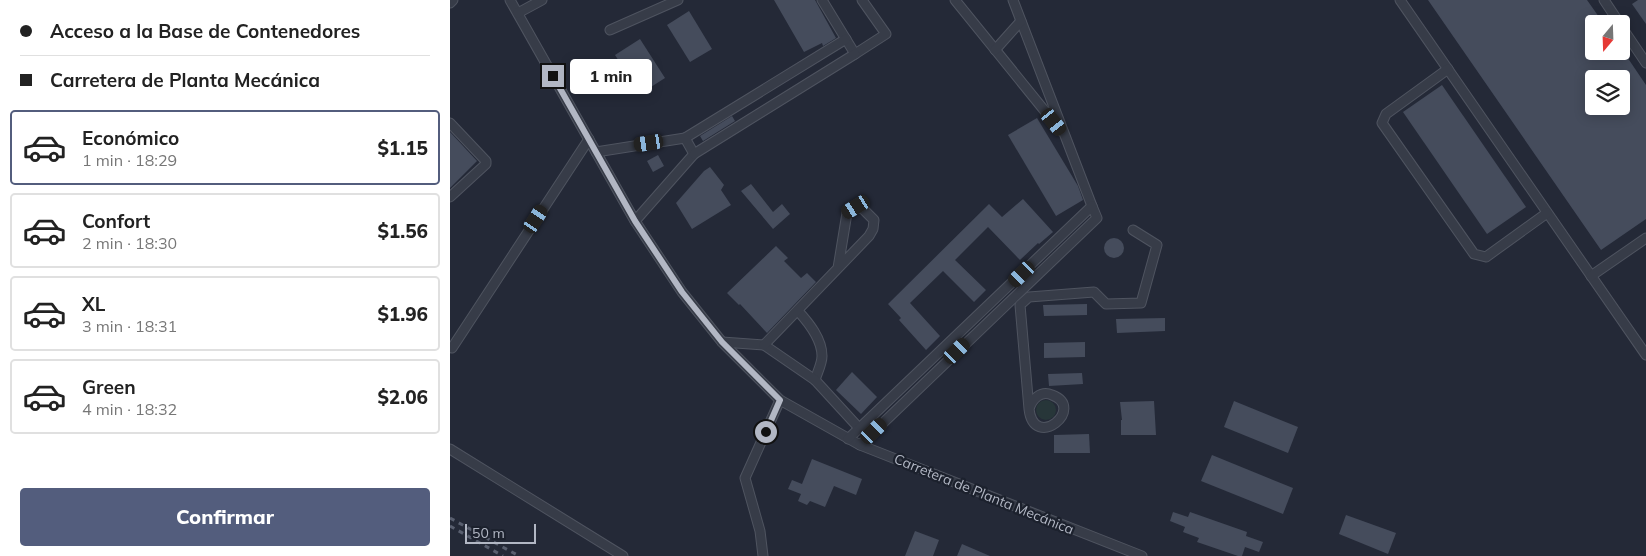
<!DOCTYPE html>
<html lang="es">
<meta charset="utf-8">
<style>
:root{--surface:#fff;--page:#f6f6f6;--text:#222;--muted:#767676;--line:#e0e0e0;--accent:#535d7d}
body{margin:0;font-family:Mulish,sans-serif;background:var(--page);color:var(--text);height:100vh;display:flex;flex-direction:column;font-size:19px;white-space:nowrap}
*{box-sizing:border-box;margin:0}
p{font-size:16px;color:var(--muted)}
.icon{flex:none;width:28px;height:28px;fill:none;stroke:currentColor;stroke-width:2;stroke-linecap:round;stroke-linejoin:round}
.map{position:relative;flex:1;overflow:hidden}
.drawer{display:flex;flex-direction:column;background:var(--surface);width:450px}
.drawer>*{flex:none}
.banner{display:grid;align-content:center;height:110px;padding:0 20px;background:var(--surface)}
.needle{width:32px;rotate:199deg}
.controls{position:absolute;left:1135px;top:15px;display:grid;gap:10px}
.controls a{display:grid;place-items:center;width:45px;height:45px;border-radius:5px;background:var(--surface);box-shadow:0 2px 12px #0003;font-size:25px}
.scale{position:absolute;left:15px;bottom:12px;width:71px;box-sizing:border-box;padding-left:5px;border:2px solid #b2b7c4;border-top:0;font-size:14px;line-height:18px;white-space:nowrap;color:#b2b7c4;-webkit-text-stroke:4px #1c212d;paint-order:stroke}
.end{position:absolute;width:22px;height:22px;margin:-11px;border:6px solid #b2b7c4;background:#111;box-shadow:0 0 0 2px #111}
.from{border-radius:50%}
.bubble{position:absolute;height:35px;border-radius:5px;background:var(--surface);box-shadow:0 2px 12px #0003;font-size:16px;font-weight:800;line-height:35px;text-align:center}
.car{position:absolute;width:15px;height:30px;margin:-15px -8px;border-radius:6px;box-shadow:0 0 4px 1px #0007;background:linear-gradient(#222 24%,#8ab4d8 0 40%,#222 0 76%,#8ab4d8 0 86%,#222 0)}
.banner b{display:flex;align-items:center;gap:18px;height:48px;font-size:19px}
.banner b+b{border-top:1px solid var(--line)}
.banner i{width:12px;height:12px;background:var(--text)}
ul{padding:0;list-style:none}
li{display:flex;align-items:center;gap:15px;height:75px;margin:0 10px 8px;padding:0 10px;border:2px solid var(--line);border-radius:5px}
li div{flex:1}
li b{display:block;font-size:19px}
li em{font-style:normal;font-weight:800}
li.on{border-color:var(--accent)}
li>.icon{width:45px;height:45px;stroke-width:1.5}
.button{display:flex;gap:10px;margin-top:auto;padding:10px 20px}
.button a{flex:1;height:58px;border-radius:5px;background:var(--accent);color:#fff;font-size:20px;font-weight:800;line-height:58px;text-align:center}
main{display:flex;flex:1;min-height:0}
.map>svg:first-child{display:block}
</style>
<main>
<section class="drawer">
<div class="banner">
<b><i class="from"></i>Acceso a la Base de Contenedores</b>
<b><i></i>Carretera de Planta Mecánica</b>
</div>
<ul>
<li class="on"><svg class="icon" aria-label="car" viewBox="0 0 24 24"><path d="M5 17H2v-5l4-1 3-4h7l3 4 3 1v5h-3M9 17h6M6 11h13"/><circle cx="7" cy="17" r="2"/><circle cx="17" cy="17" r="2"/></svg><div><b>Económico</b><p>1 min · 18:29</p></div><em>$1.15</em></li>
<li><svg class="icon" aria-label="car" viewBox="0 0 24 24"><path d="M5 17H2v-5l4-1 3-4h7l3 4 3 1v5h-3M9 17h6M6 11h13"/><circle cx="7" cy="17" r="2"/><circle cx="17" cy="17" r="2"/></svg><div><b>Confort</b><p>2 min · 18:30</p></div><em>$1.56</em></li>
<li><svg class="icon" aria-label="car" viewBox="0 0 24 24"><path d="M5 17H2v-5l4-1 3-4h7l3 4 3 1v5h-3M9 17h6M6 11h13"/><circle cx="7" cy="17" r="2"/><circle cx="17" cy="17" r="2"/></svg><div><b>XL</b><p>3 min · 18:31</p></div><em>$1.96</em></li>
<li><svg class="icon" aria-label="car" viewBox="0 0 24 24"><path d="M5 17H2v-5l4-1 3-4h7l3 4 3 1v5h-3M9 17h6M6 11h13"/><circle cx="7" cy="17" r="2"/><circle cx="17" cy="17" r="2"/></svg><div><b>Green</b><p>4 min · 18:32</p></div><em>$2.06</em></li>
</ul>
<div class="button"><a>Confirmar</a></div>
</section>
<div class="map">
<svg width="1196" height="556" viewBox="0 0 1196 556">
<rect width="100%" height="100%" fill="#242937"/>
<circle fill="#273639" cx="596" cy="410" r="10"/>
<g fill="#454c5c" fill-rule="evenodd">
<polygon points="324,0 365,0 386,38 373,46 372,43 354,52"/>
<path d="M978 0H1137L1154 24H1144V51H1173L1196 85V219L1151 250ZM1144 79H1171V106H1144Z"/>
<polygon points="1188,0 1196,0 1196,24 1182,4"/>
<polygon points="239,11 262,49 240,62 217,25"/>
<polygon points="190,39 215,78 190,94 165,55"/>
<polygon points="992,85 1076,207 1037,234 953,112"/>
<polygon points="282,116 285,121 253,141 250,136"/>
<polygon points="587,118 628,186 633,200 606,216 558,135"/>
<polygon points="0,132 27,161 0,188"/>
<polygon points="208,155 214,166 203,172 197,161"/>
<polygon points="260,167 274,185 271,190 281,205 242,229 226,203 254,171"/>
<polygon points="301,184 323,212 332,204 340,214 323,229 291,191"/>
<polygon points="573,199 603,232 589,244 588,243 570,260 538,227 505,260 536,290 524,302 493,271 460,303 490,336 476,350 449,320 451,318 438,304 539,204 552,217"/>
<circle cx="664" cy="248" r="10"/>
<polygon points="326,246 338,258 334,261 351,278 357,273 366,282 317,333 290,304 289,305 277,293"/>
<polygon points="637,304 637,315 594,316 593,305"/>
<polygon points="715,318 715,331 667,333 666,319"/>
<polygon points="635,342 635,357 594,358 594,343"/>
<polygon points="402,372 427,397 411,414 386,390"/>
<polygon points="632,373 633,384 599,386 598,374"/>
<polygon points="704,401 706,435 671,435 671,420 672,420 670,402"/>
<polygon points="784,401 848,427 838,453 774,427"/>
<polygon points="639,434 640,453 604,453 604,435"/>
<polygon points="762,455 843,488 833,514 751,481"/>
<polygon points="362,459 412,479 406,495 384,486 375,507 360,501 357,505 348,501 351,494 338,489 342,480 352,484"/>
<polygon points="723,512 738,517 740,512 797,532 796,536 813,542 809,552 795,547 792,556 788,556 747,542 749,538 733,532 735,527 720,521"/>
<polygon points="896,515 946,533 938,554 889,534"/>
<polygon points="465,531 489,540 483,556 455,556"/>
<polygon points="512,544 540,556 507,556"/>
</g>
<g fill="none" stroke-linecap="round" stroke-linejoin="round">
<g stroke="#4f5460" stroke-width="11">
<g id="minor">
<polyline points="60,0 185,221 232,292 272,342 330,400 410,445 692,556"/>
<polyline points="372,0 405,54 436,34 412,0"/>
<polyline points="505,0 611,131"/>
<polyline points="563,0 642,206"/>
<polyline points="950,0 1196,355"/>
<polyline points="1154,0 1170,24"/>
<polyline points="0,3 3,0"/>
<polyline points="68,13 92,0"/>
<polyline points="1171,26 1196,63"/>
<polyline points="160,30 228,0"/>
<polyline points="545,50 571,21"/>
<polyline points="998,69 936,114 932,123 1024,254 1036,257 1097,213"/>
<polyline points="0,123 36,161 36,164 0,197"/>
<polyline points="235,138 396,39"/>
<polyline points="146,152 235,138 244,154 185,221"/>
<polyline points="244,154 405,54"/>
<polyline points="1141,276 1196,238"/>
<path d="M348 311C359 323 372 339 372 356 372 364 367 373 365 380"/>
<polyline points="272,342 314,345 365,380 409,428"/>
<polyline points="314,345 419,236 423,229 424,220 413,209 406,207 397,213 388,268"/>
<polyline points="2,348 139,139"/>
<path d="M579 409C582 399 591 390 602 395 637 408 584 452 579 409L570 305 579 297 644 292 656 304 691 303 707 245 683 230"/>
<polyline points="398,439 642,206 647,218 410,445"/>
<polyline points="0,449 173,556"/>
<polyline points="313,556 310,531 295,478 330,400"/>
</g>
</g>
<use href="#minor" stroke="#373c48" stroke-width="9"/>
<g stroke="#595f6f" stroke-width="3" stroke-dasharray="5 5" stroke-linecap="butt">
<polyline points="0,518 69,556"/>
<polyline points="0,526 53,556"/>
</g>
</g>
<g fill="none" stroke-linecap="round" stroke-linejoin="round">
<polyline stroke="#b2b7c4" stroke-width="6" points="103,76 185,221 232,292 272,342 330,400 316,432"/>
</g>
<g text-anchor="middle" stroke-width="4.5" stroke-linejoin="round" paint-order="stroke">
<g font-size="14" fill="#b2b7c4" stroke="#1c212d">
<text transform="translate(534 494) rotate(22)" y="5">Carretera de Planta Mecánica</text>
</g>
</g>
</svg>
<div class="controls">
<a><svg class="needle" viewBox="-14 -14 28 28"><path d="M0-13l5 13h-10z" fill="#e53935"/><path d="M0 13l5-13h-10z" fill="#767676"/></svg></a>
<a><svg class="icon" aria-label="layers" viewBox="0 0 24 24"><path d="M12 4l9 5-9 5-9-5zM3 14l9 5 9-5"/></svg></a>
</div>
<div class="scale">50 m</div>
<i class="end from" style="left:316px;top:432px"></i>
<i class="end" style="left:103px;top:76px"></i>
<div class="bubble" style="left:120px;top:59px;width:82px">1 min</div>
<i class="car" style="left:604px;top:122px;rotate:141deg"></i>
<i class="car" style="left:199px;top:143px;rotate:261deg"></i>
<i class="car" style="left:406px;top:207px;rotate:239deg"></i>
<i class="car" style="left:86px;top:219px;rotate:33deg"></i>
<i class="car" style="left:572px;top:274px;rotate:226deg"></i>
<i class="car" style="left:507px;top:351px;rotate:46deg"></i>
<i class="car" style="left:424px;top:431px;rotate:46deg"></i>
</div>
</main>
